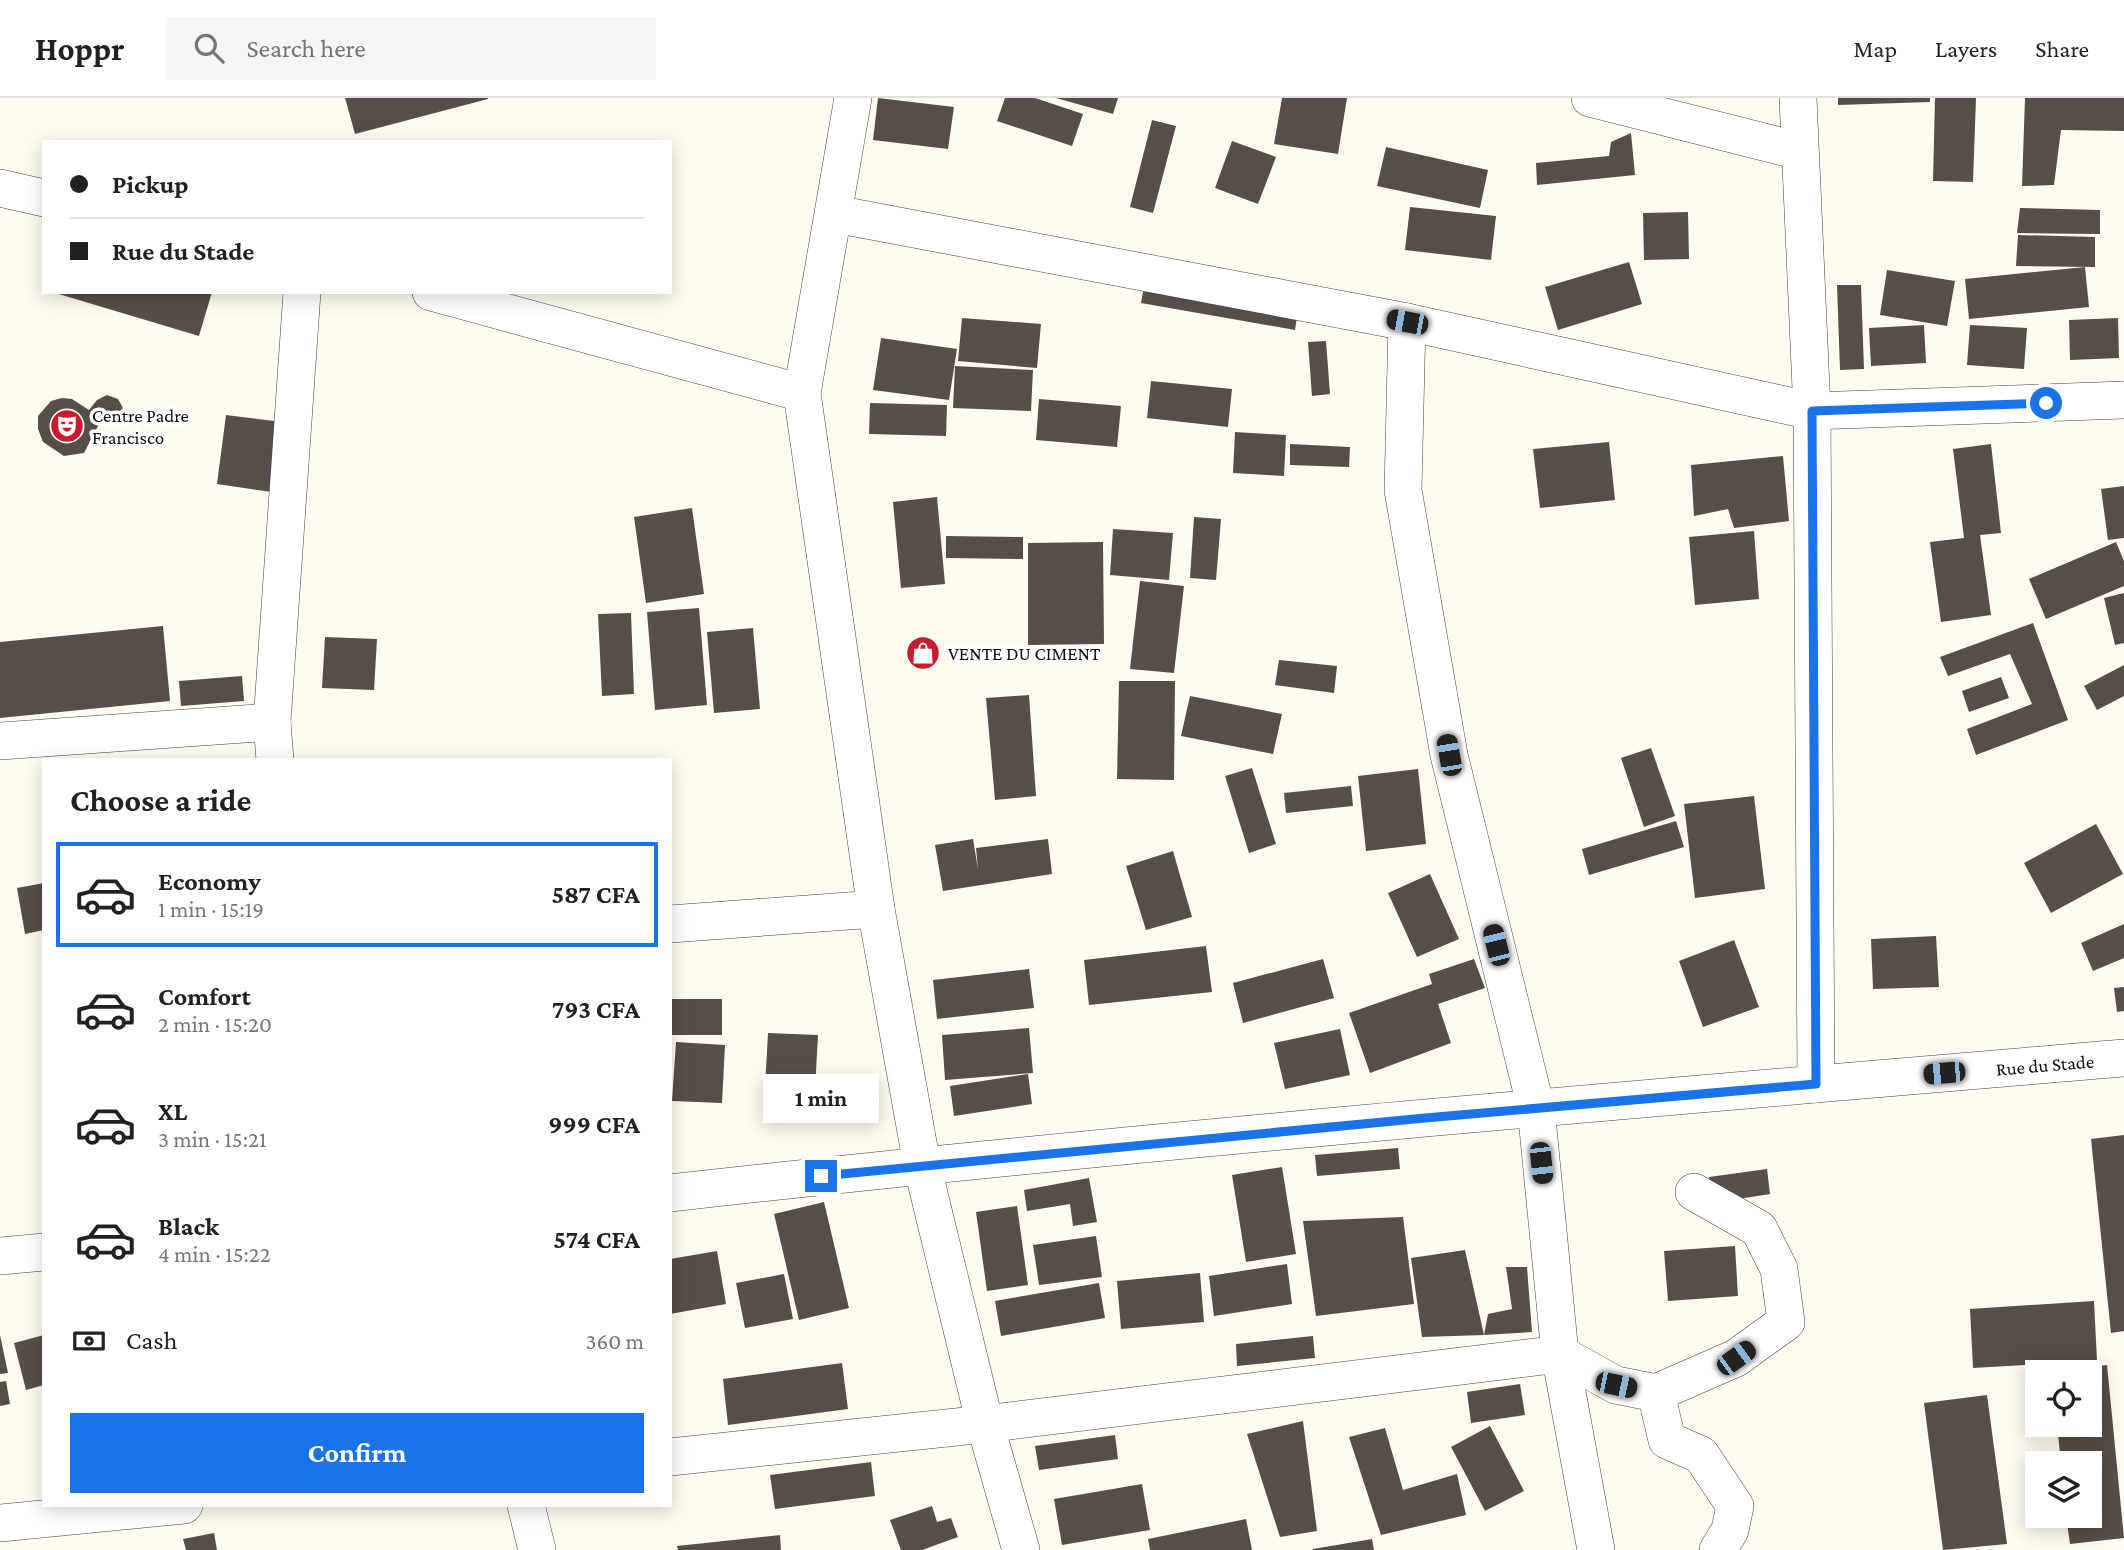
<!DOCTYPE html>
<meta charset="utf-8">
<style>
:root{--surface:#fff;--page:#f6f6f6;--text:#202124;--muted:#757577;--line:#e0e0e0;--accent:#1a73e8}
body{margin:0;font-family:"Crimson Pro",serif;background:var(--page);color:var(--text);height:100vh;display:flex;flex-direction:column;font-size:26px;white-space:nowrap}
*{box-sizing:border-box;margin:0}
p{font-size:23px;color:var(--muted)}
.icon{flex:none;width:38px;height:38px;fill:none;stroke:currentColor;stroke-width:2;stroke-linecap:round;stroke-linejoin:round}
.map{position:relative;flex:1;overflow:hidden}
.drawer{position:absolute;left:42px;top:660px;width:630px;height:749px;display:flex;flex-direction:column;background:var(--surface);border-radius:0px;box-shadow:0 4px 18px #0003}
.drawer>*{flex:none}
.top-card{position:absolute;left:42px;top:42px;width:630px;height:154px;border-radius:0px;box-shadow:0 4px 18px #0003;display:grid;align-content:center;height:154px;padding:0 28px;background:var(--surface)}
.tools{position:absolute;left:2025px;top:1262px;display:grid;gap:14px}
.tools a{display:grid;place-items:center;width:77px;height:77px;border-radius:0px;background:var(--surface);box-shadow:0 4px 18px #0003;font-size:35px}
.end{position:absolute;width:32px;height:32px;margin:-16px;border:9px solid #1a73e8;background:#fff;box-shadow:0 0 0 4px #fff}
.from{border-radius:50%}
.bubble{position:absolute;height:49px;border-radius:0px;background:var(--surface);box-shadow:0 4px 18px #0003;font-size:23px;font-weight:700;line-height:49px;text-align:center}
.car{position:absolute;width:21px;height:42px;margin:-21px -10px;border-radius:9px;box-shadow:0 0 5px 2px #0007;background:linear-gradient(#222 24%,#8ab4d8 0 40%,#222 0 76%,#8ab4d8 0 86%,#222 0)}
.top-card b{display:flex;align-items:center;gap:24px;height:66px;font-size:26px}
.top-card b+b{border-top:2px solid var(--line)}
.top-card i{width:18px;height:18px;background:var(--text)}
ul{padding:0;list-style:none}
li{display:flex;align-items:center;gap:21px;height:105px;margin:0 14px 10px;padding:0 14px;border:4px solid transparent;border-radius:0px}
li div{flex:1}
li b{display:block;font-size:26px}
li em{font-style:normal;font-weight:700}
li.active{border-color:var(--accent)}
li>.icon{width:63px;height:63px;stroke-width:1.5}
h2{padding:0 28px;font-size:32px;line-height:84px}
.pay{display:flex;align-items:center;gap:18px;height:77px;padding:0 28px;font-size:26px}
.pay p{margin-inline-start:auto}
.cta{display:flex;gap:14px;margin-top:auto;padding:14px 28px}
.cta a{flex:1;height:80px;border-radius:0px;background:var(--accent);color:#fff;font-size:28px;font-weight:700;line-height:80px;text-align:center}
header{display:flex;align-items:center;gap:42px;box-sizing:border-box;height:98px;padding:0 35px;background:var(--surface);border-bottom:2px solid var(--line)}
header strong{font-size:33px}
nav{display:flex;gap:38px;margin-inline-start:auto;font-size:24px}
.search{width:490px;height:63px;background:var(--page);display:flex;align-items:center;gap:18px;box-sizing:border-box;padding:0 24px;border-radius:0px;color:var(--muted);font-size:26px}
.map>svg:first-child{display:block}
</style>
<header>
<strong>Hoppr</strong>
<div class="search"><svg class="icon" aria-label="search" viewBox="0 0 24 24"><circle cx="10" cy="10" r="6"/><path d="M15 15l6 6"/></svg>Search here</div>
<nav><a>Map</a><a>Layers</a><a>Share</a></nav>
</header>
<div class="map">
<svg width="2124" height="1452" viewBox="0 0 2124 1452">
<rect width="100%" height="100%" fill="#fffbef"/>
<g fill="#584e49">
<polygon points="345,0 488,0 488,1 355,36"/>
<polygon points="878,0 954,9 948,51 873,42"/>
<polygon points="1005,0 1035,0 1083,16 1072,48 997,23"/>
<polygon points="1056,0 1118,0 1113,16"/>
<polygon points="1282,0 1347,0 1338,56 1274,46"/>
<polygon points="1838,0 1930,0 1930,4 1838,7"/>
<polygon points="1935,0 1976,0 1973,84 1933,83"/>
<polygon points="2025,0 2124,0 2124,33 2061,32 2054,87 2022,88"/>
<polygon points="1152,22 1176,28 1153,115 1130,109"/>
<polygon points="1631,35 1635,77 1537,87 1536,65 1609,58 1611,44"/>
<polygon points="1232,43 1276,59 1258,106 1215,90"/>
<polygon points="1386,49 1488,72 1480,110 1377,88"/>
<polygon points="1410,109 1496,118 1491,162 1405,152"/>
<polygon points="2020,110 2100,112 2100,136 2017,135"/>
<polygon points="1688,114 1689,161 1644,162 1643,115"/>
<polygon points="2018,137 2095,139 2095,169 2016,168"/>
<polygon points="1629,164 1642,206 1558,232 1545,189"/>
<polygon points="2085,169 2089,209 1969,221 1965,181"/>
<polygon points="1887,172 1955,183 1947,228 1880,217"/>
<polygon points="1145,184 1298,212 1295,232 1141,205"/>
<polygon points="1837,187 1861,187 1864,271 1840,272"/>
<polygon points="52,194 212,194 199,238"/>
<polygon points="962,220 1041,226 1037,270 958,263"/>
<polygon points="2118,220 2119,260 2070,262 2069,222"/>
<polygon points="1924,227 1926,265 1871,268 1869,230"/>
<polygon points="1970,227 2027,230 2024,271 1967,267"/>
<polygon points="881,240 957,251 949,302 873,292"/>
<polygon points="1326,243 1330,296 1312,298 1308,244"/>
<polygon points="955,268 1033,272 1031,313 953,310"/>
<polygon points="1151,283 1232,291 1228,329 1147,320"/>
<polygon points="107,297 118,301 123,310 111,321 99,326 84,355 64,358 43,344 38,331 38,318 51,303 62,300 72,301 89,312 97,302"/>
<polygon points="1039,301 1121,308 1117,349 1036,342"/>
<polygon points="870,305 947,307 946,338 869,336"/>
<polygon points="226,317 282,324 272,394 217,386"/>
<polygon points="1235,334 1286,337 1284,378 1233,375"/>
<polygon points="1609,344 1615,402 1540,410 1533,351"/>
<polygon points="1290,346 1350,349 1349,369 1290,367"/>
<polygon points="1991,346 2001,435 1980,437 1991,517 1941,524 1930,444 1964,440 1953,351"/>
<polygon points="1783,358 1789,423 1734,430 1728,411 1694,418 1691,367"/>
<polygon points="2124,388 2124,440 2108,442 2101,391"/>
<polygon points="937,399 945,486 901,490 893,404"/>
<polygon points="692,410 704,496 646,505 634,419"/>
<polygon points="1194,419 1221,421 1216,482 1190,480"/>
<polygon points="1113,431 1173,435 1169,482 1110,477"/>
<polygon points="1754,433 1759,501 1695,507 1689,439"/>
<polygon points="946,438 1023,439 1023,461 946,460"/>
<polygon points="1103,444 1104,546 1028,547 1028,445"/>
<polygon points="2116,444 2124,463 2124,488 2046,521 2029,481"/>
<polygon points="1140,483 1184,488 1174,575 1130,571"/>
<polygon points="2124,495 2124,545 2115,547 2104,500"/>
<polygon points="699,510 707,607 655,612 647,514"/>
<polygon points="631,515 634,596 602,598 598,516"/>
<polygon points="2033,525 2068,622 1976,657 1967,631 2032,606 2010,556 1948,578 1940,559"/>
<polygon points="163,528 170,603 0,620 0,544"/>
<polygon points="753,530 760,611 714,615 707,534"/>
<polygon points="325,539 377,541 374,592 322,590"/>
<polygon points="1279,562 1337,568 1334,595 1275,587"/>
<polygon points="2124,567 2124,598 2097,612 2084,588"/>
<polygon points="242,578 244,603 181,608 179,583"/>
<polygon points="2001,579 2009,600 1969,614 1962,593"/>
<polygon points="1119,583 1175,583 1174,682 1117,681"/>
<polygon points="1029,597 1036,698 995,702 986,600"/>
<polygon points="1190,598 1282,616 1273,656 1181,638"/>
<polygon points="1651,650 1675,718 1644,729 1621,660"/>
<polygon points="1252,670 1276,746 1249,755 1225,678"/>
<polygon points="1418,671 1426,746 1366,753 1358,678"/>
<polygon points="1351,688 1353,708 1286,715 1284,695"/>
<polygon points="1754,698 1765,791 1695,800 1684,706"/>
<polygon points="1676,723 1684,749 1589,777 1582,751"/>
<polygon points="2096,726 2123,776 2051,815 2024,765"/>
<polygon points="973,741 978,771 976,750 1048,741 1052,776 943,793 935,747"/>
<polygon points="1173,753 1192,819 1146,832 1126,768"/>
<polygon points="1430,776 1459,841 1417,859 1388,795"/>
<polygon points="44,785 44,832 25,836 17,790"/>
<polygon points="2124,826 2124,860 2093,873 2081,845"/>
<polygon points="1936,838 1939,889 1873,891 1871,841"/>
<polygon points="1734,842 1759,909 1703,929 1679,863"/>
<polygon points="1206,848 1212,894 1089,907 1084,862"/>
<polygon points="1323,861 1334,900 1243,925 1233,885"/>
<polygon points="1474,861 1485,890 1438,906 1451,945 1370,975 1349,915 1432,886 1429,876"/>
<polygon points="1029,871 1034,910 937,921 933,882"/>
<polygon points="2124,889 2124,913 2117,914 2114,890"/>
<rect x="670" y="901" width="52" height="36"/>
<polygon points="1029,930 1033,975 945,982 942,937"/>
<polygon points="1340,931 1350,977 1285,991 1274,945"/>
<polygon points="768,935 818,937 814,1010 764,1008"/>
<polygon points="676,944 725,947 722,1005 672,1003"/>
<polygon points="1028,976 1032,1006 954,1018 950,988"/>
<polygon points="2124,1037 2124,1233 2111,1235 2091,1041"/>
<polygon points="1398,1050 1400,1071 1317,1078 1315,1057"/>
<polygon points="1282,1069 1296,1156 1246,1164 1232,1077"/>
<polygon points="1767,1071 1770,1096 1713,1105 1709,1079"/>
<polygon points="1089,1080 1097,1124 1073,1128 1070,1106 1027,1113 1024,1092"/>
<polygon points="824,1104 849,1210 799,1222 774,1116"/>
<polygon points="1017,1108 1028,1187 987,1193 976,1114"/>
<polygon points="1403,1119 1414,1206 1316,1218 1303,1123"/>
<polygon points="1096,1138 1102,1179 1039,1187 1033,1147"/>
<polygon points="1735,1148 1738,1198 1668,1203 1664,1153"/>
<polygon points="1465,1152 1484,1237 1488,1216 1512,1211 1506,1169 1527,1169 1532,1234 1484,1237 1422,1239 1411,1160"/>
<polygon points="717,1153 726,1206 670,1216 670,1161"/>
<polygon points="1287,1166 1292,1206 1214,1218 1209,1178"/>
<polygon points="1200,1175 1204,1224 1121,1231 1117,1183"/>
<polygon points="784,1176 793,1221 745,1230 736,1185"/>
<polygon points="1099,1185 1105,1220 1001,1238 995,1203"/>
<polygon points="2094,1203 2097,1263 1973,1270 1970,1211"/>
<polygon points="0,1237 8,1275 0,1276"/>
<polygon points="44,1237 44,1287 26,1292 14,1245"/>
<polygon points="1313,1238 1315,1260 1237,1268 1236,1246"/>
<polygon points="842,1265 848,1311 728,1327 723,1281"/>
<polygon points="2107,1267 2124,1440 2070,1446 2066,1418 2090,1418 2090,1365 2061,1365 2057,1326 2090,1326 2090,1274 2065,1272"/>
<polygon points="6,1283 10,1306 0,1308 0,1284"/>
<polygon points="1520,1286 1525,1317 1471,1325 1467,1294"/>
<polygon points="1987,1297 2007,1446 1943,1452 1924,1305"/>
<polygon points="1303,1323 1317,1433 1280,1439 1247,1336"/>
<polygon points="1490,1328 1524,1393 1485,1413 1451,1349"/>
<polygon points="1385,1330 1403,1392 1457,1376 1466,1417 1381,1437 1349,1339"/>
<polygon points="1115,1337 1118,1361 1039,1372 1035,1348"/>
<polygon points="871,1364 875,1398 775,1411 770,1377"/>
<polygon points="1142,1386 1150,1432 1062,1447 1054,1401"/>
<polygon points="932,1408 937,1424 951,1420 958,1439 922,1452 901,1452 890,1422"/>
<polygon points="1246,1421 1252,1452 1150,1452 1148,1441"/>
<polygon points="214,1435 217,1452 186,1452 183,1441"/>
<polygon points="780,1437 781,1452 678,1452 677,1448"/>
<polygon points="1372,1441 1374,1452 1313,1452 1313,1451"/>
</g>
<g fill="none" stroke-linecap="round" stroke-linejoin="round">
<g stroke="#414141" stroke-width="38">
<g id="minor">
<polyline points="853,0 802,295 876,811 922,1067 985,1326 1021,1452"/>
<polyline points="1590,0 1799,53"/>
<polyline points="1798,0 1812,313 1816,986"/>
<polyline points="0,90 44,100"/>
<polyline points="835,116 1407,224 1812,313 2124,302"/>
<polyline points="431,194 802,295"/>
<polyline points="1407,224 1403,392 1449,657 1536,1010 1560,1256 1596,1452"/>
<polyline points="0,643 272,624"/>
<polyline points="275,662 272,624 302,194"/>
<polyline points="670,826 876,811"/>
<path id="s1" d="M670 1095C1154 1041 1639 1001 2124 960"/>
<polyline points="0,1158 44,1154"/>
<polyline points="1656,1295 1736,1260 1786,1224 1779,1171 1759,1131 1694,1094"/>
<polyline points="670,1359 985,1326 1560,1256 1616,1287 1656,1295 1667,1342 1701,1357 1735,1408 1730,1432 1718,1452"/>
<polyline points="526,1407 537,1452"/>
<polyline points="0,1425 184,1407"/>
</g>
</g>
<use href="#minor" stroke="#fff" stroke-width="37"/>
</g>
<g fill="none" stroke-linecap="round" stroke-linejoin="round">
<polyline stroke="#1a73e8" stroke-width="9" points="821,1078 1425,1020 1816,986 1812,313 2046,305"/>
</g>
<defs>
<g id="theatre-disc" transform="scale(1.75)"><circle r="9.5" fill="#cb192d" stroke="#fff"/><path d="M-5-5.5Q0-4 5-5.5V0Q5 5 0 6Q-5 5-5 0ZM-3.3-2.5H-1v1.5H-3.3ZM1-2.5H3.3v1.5H1ZM-2.8 1Q0 5.5 2.8 1Z" fill="#fff"/></g>
<g id="shop-disc" transform="scale(1.75)"><circle r="9.5" fill="#cb192d" stroke="#fff"/><path d="M-5-2.5h2.3a2.7 3.5 0 0 1 5.4 0H5L5.5 6h-11ZM-1.5-2.5h3a1.5 2.3 0 0 0-3 0Z" fill="#fff"/></g>
</defs>
<g fill-rule="evenodd">
<use href="#theatre-disc" x="67" y="328"/>
<use href="#shop-disc" x="923" y="555"/>
</g>
<g text-anchor="middle" stroke-width="7" stroke-linejoin="round" paint-order="stroke">
<g font-size="19" fill="#0e0e0e" stroke="#fff" text-anchor="start">
<text x="92" y="324">Centre Padre<tspan x="92" dy="22">Francisco</tspan></text>
<text x="948" y="562">VENTE DU CIMENT</text>
</g>
<g font-size="19" fill="#0e0e0e" stroke="#fff">
<text dy="7" stroke="none"><textPath href="#s1" startOffset="1381">Rue du Stade</textPath></text>
</g>
</g>
</svg>
<div class="tools">
<a><svg class="icon" aria-label="locate" viewBox="0 0 24 24"><circle cx="12" cy="12" r="6"/><path d="M12 2v4M12 18v4M2 12h4M18 12h4"/></svg></a>
<a><svg class="icon" aria-label="layers" viewBox="0 0 24 24"><path d="M12 4l9 5-9 5-9-5zM3 14l9 5 9-5"/></svg></a>
</div>
<i class="end from" style="left:2046px;top:305px"></i>
<i class="end" style="left:821px;top:1078px"></i>
<div class="bubble" style="left:763px;top:976px;width:116px">1 min</div>
<i class="car" style="left:1407px;top:224px;rotate:281deg"></i>
<i class="car" style="left:1449px;top:657px;rotate:350deg"></i>
<i class="car" style="left:1496px;top:847px;rotate:346deg"></i>
<i class="car" style="left:1944px;top:975px;rotate:265deg"></i>
<i class="car" style="left:1541px;top:1065px;rotate:174deg"></i>
<i class="car" style="left:1736px;top:1260px;rotate:54deg"></i>
<i class="car" style="left:1616px;top:1287px;rotate:102deg"></i>
<div class="top-card">
<b><i class="from"></i>Pickup</b>
<b><i></i>Rue du Stade</b>
</div>
<section class="drawer">
<h2>Choose a ride</h2>
<ul>
<li class="active"><svg class="icon" aria-label="car" viewBox="0 0 24 24"><path d="M5 17H2v-5l4-1 3-4h7l3 4 3 1v5h-3M9 17h6M6 11h13"/><circle cx="7" cy="17" r="2"/><circle cx="17" cy="17" r="2"/></svg><div><b>Economy</b><p>1 min · 15:19</p></div><em>587 CFA</em></li>
<li><svg class="icon" aria-label="car" viewBox="0 0 24 24"><path d="M5 17H2v-5l4-1 3-4h7l3 4 3 1v5h-3M9 17h6M6 11h13"/><circle cx="7" cy="17" r="2"/><circle cx="17" cy="17" r="2"/></svg><div><b>Comfort</b><p>2 min · 15:20</p></div><em>793 CFA</em></li>
<li><svg class="icon" aria-label="car" viewBox="0 0 24 24"><path d="M5 17H2v-5l4-1 3-4h7l3 4 3 1v5h-3M9 17h6M6 11h13"/><circle cx="7" cy="17" r="2"/><circle cx="17" cy="17" r="2"/></svg><div><b>XL</b><p>3 min · 15:21</p></div><em>999 CFA</em></li>
<li><svg class="icon" aria-label="car" viewBox="0 0 24 24"><path d="M5 17H2v-5l4-1 3-4h7l3 4 3 1v5h-3M9 17h6M6 11h13"/><circle cx="7" cy="17" r="2"/><circle cx="17" cy="17" r="2"/></svg><div><b>Black</b><p>4 min · 15:22</p></div><em>574 CFA</em></li>
</ul>
<div class="pay"><svg class="icon" aria-label="cash" viewBox="0 0 24 24"><path d="M3 7h18v10H3z"/><circle cx="12" cy="12" r="2"/></svg>Cash<p>360 m</p></div>
<div class="cta"><a>Confirm</a></div>
</section>
</div>
